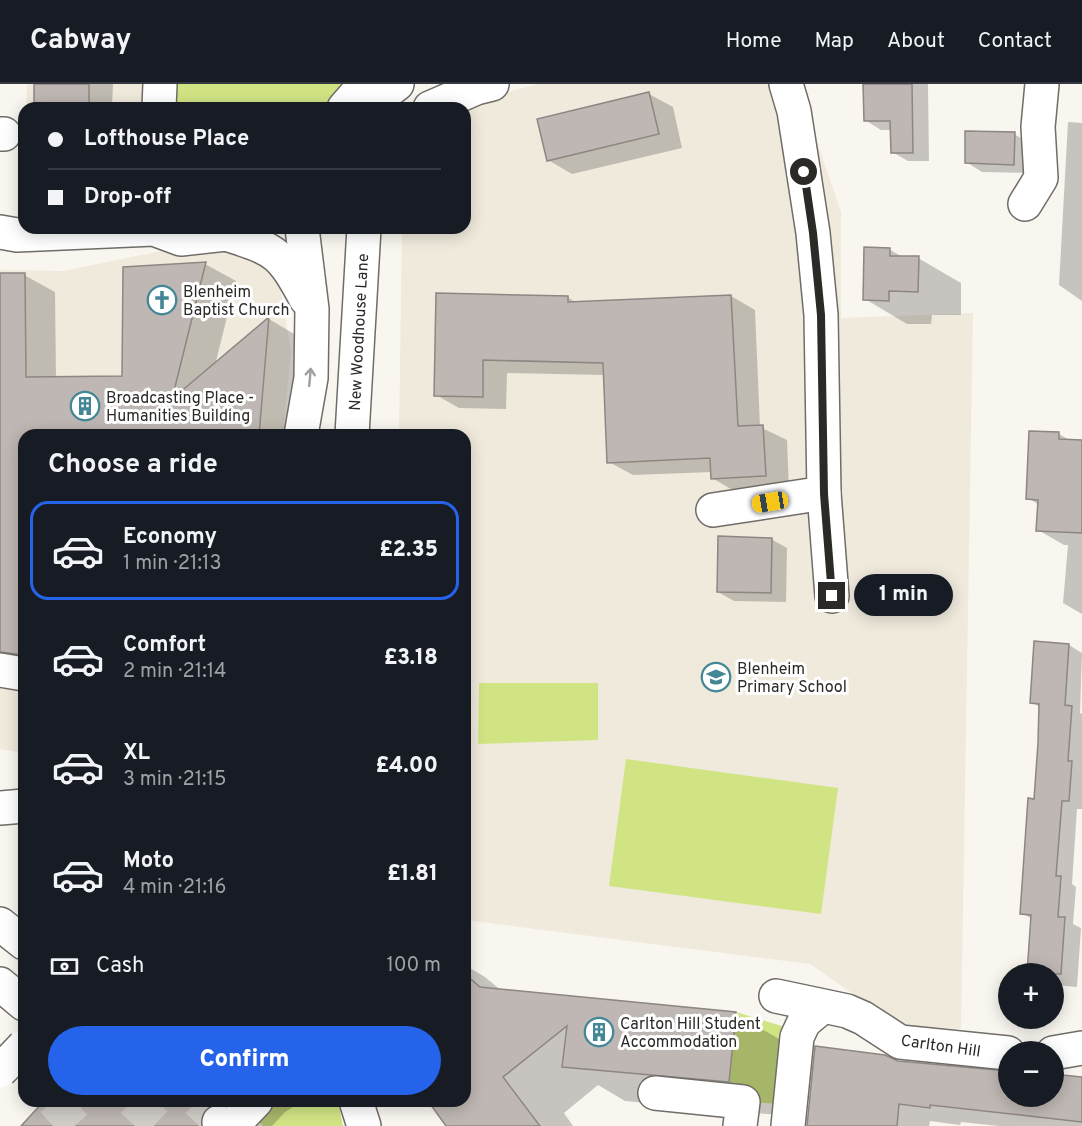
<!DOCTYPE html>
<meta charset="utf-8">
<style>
:root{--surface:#171b24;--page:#20242c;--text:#f1f3f6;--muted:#9ea1a6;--line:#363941;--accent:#2563eb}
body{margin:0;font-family:Overpass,sans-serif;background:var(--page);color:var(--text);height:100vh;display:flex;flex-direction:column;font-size:22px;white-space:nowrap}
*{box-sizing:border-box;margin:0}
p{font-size:20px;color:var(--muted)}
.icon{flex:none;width:33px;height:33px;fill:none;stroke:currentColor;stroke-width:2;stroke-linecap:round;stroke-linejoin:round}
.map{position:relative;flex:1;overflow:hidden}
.sheet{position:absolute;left:18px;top:345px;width:453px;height:678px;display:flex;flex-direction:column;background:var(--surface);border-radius:18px;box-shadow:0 3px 15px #0003}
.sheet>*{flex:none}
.hud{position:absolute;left:18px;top:18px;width:453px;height:132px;border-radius:18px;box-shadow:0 3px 15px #0003;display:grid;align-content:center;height:132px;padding:0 30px;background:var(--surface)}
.controls{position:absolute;left:998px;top:879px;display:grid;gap:12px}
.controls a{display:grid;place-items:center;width:66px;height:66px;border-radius:50%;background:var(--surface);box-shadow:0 3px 15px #0003;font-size:30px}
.end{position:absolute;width:27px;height:27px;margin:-14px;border:8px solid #2b2a27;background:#fff;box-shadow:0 0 0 3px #fff}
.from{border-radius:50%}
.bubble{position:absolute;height:42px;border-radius:21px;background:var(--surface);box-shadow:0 3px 15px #0003;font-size:20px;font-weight:800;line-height:42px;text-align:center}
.car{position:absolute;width:18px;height:36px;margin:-18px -9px;border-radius:8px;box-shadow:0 0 4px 2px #0007;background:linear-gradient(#f5c518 24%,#345 0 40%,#f5c518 0 76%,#345 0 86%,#f5c518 0)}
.hud b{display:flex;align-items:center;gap:21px;height:57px;font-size:22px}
.hud b+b{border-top:2px solid var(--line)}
.hud i{width:15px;height:15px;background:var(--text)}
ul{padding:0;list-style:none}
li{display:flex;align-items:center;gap:18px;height:99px;margin:0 12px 9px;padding:0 18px;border:3px solid transparent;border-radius:18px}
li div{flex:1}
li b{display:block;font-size:22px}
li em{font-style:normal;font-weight:800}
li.current{border-color:var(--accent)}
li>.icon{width:54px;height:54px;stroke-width:1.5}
h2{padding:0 30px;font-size:27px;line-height:72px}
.pay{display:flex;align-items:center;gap:15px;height:66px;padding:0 30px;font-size:22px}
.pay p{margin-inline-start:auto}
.primary-button{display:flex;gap:12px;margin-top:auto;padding:12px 30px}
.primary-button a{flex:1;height:69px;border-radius:36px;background:var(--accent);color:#fff;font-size:24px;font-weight:800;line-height:69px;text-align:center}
header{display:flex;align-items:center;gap:36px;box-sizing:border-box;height:84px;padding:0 30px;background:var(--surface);border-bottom:2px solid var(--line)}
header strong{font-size:28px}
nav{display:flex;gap:33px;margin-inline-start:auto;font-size:21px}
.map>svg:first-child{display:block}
</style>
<header>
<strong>Cabway</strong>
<nav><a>Home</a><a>Map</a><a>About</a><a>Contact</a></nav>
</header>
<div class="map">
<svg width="1082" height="1042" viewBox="0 0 1082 1042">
<rect width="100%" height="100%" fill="#f9f6f0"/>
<g fill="#f0eadd">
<polygon points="27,0 159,0 158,24 26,24"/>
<polygon points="537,0 797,0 841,128 841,234 973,229 961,945 899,942 810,880 465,836 465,351 399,351 402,144 465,144 465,24 469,19"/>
<polygon points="171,165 215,168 250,173 279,198 291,267 283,351 24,351 24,669 0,665 0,186 63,187"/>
</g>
<g fill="#d0e484">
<polygon points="164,0 340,0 342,23 166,24"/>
<polygon points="479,599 598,599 598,656 478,660"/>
<polygon points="626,675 838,704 821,830 609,802"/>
<polygon points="736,928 798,947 790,1021 727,1016"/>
<polygon points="270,1017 338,1017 343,1042 263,1042 254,1033"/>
</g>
<g fill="#0003">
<polygon points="36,0 113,0 112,24 35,24"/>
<polygon points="865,0 928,0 929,77 908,77 892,68 892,46 881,46 865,36"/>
<polygon points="649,10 673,23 682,64 572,90 548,76"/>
<polygon points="1068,38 1082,39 1082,217 1059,201"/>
<polygon points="1014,50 1030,59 1029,89 982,88 966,78"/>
<polygon points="889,165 904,174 918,174 961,199 961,231 932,231 931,240 907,240 865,215"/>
<polygon points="205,180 236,197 215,281 269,235 299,253 291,351 24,351 24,586 0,590 0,191 24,191 55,208 56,295 123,294"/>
<polygon points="731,212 755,226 760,343 787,356 789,405 736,408 712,394 712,388 633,391 609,378 605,291 507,289 506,325 459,324 436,311 567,213 577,219"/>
<polygon points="1059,350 1071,357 1082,357 1082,530 1063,519 1068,461 1064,461 1038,446 1039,421 1028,414"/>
<polygon points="771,455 787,464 786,518 734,517 718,508"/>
<polygon points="1069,561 1082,569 1080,629 1082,630 1082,725 1077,725 1072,800 1076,803 1073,840 1081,844 1077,903 1053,901 1053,890 1032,835 1022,829 1035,716 1040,623 1031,618"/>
<polygon points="465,881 485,893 502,907 735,930 797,965 790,1032 625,1017 598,1001 564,1029 573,1042 448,1042 430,1017 465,1017"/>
<polygon points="898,978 1008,989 1008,1012 1053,1012 1053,991 1082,994 1082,1042 999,1042 961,1038 960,1041 930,1037 929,1042 808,1042"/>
<polygon points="47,1017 305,1017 300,1023 293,1023 285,1028 272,1042 23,1042"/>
</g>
<g fill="#beb7b3" stroke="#8d8683" stroke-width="1.5">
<rect x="34" y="0" width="55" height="24"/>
<polygon points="863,0 912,0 913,69 891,69 890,37 864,37"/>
<polygon points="649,8 659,50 547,77 537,35"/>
<polygon points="965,47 1015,48 1014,81 965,79"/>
<polygon points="864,163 890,164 890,172 919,172 918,208 889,207 889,217 863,216"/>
<polygon points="206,178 172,315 269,233 259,351 24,351 24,571 0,568 0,189 25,189 26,293 122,292 123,183"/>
<polygon points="436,209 568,212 568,218 731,211 738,342 763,341 766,392 711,395 710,374 607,379 603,279 483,276 483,313 434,312"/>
<polygon points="1029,347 1059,348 1059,355 1082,356 1082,449 1036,447 1038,416 1026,415"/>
<polygon points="718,452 772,454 771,509 717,508"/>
<polygon points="1034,557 1069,560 1065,621 1072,622 1068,677 1072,677 1069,717 1062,717 1056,792 1061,792 1058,833 1065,833 1061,890 1027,890 1031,831 1020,830 1028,714 1034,715 1038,659 1039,620 1030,619"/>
<polygon points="465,890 480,903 736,928 729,998 562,983 567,942 503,993 540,1042 446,1042 428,1017 465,1017"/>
<polygon points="815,962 885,971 898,977 1008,987 1008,1012 1053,1012 1053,990 1082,993 1082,1038 930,1021 930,1024 899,1020 897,1042 807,1042"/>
<polygon points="44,1017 230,1017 226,1021 215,1020 206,1024 201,1033 201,1042 21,1042"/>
</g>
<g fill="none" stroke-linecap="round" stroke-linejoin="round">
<g stroke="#d0cdc8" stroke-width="33" stroke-dasharray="33 16" stroke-linecap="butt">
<polyline points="53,1017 75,1042"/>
<polyline points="132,1017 159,1042"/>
<polyline points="197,1017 219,1038"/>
</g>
<g stroke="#706d68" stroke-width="36">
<g id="minor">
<polyline points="786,0 794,27 813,149 821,231 824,409 832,512"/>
<polyline points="371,20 397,0"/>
<polyline points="159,24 160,0"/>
<polyline points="430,24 476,4 492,0"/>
<polyline points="0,50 4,50"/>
<polyline points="1025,120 1041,94 1038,43 1042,0"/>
<polyline points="713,426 824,409"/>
<polyline points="0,586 24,590"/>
<polyline points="776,912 847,927 863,934 900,958 1008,969"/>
<polyline points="1053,969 1082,964"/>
<polyline points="655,1009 743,1018 740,1042"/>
<polyline points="232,1042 256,1017"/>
<polyline points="788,1042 797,953 804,938 822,923"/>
</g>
</g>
<g stroke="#706d68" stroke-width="36">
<g id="highway">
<polyline points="344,24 365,0"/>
<polyline points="0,148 17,151 154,145 181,155 226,150 252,144"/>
<path d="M226 150C277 166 281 169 306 215"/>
<polyline points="301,351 311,294 312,225 302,144"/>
<polyline points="352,351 364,144"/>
<polyline points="0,724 24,722"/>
<polyline points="0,840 24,859"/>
<polyline points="0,900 24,920"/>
<polyline points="356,1017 364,1042"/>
<polyline points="219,1038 223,1042"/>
</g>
</g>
<use href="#minor" stroke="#fff" stroke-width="33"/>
<use href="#highway" stroke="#fff" stroke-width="33"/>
<g stroke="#706d68" stroke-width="36" stroke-linecap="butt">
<polyline id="highway-bridge" points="0,987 24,962"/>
</g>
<use href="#highway-bridge" stroke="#fff" stroke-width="33"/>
</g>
<defs><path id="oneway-shaft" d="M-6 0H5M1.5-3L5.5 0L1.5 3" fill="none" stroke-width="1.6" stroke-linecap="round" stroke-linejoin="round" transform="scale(1.5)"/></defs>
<use stroke="#a09f9e" href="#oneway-shaft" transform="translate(310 293) rotate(-85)"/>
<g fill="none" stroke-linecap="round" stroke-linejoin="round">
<polyline stroke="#2b2a27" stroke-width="8" points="804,88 813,149 821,231 824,410 832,512"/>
</g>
<defs>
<g id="church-ring" transform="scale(1.5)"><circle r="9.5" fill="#fff" stroke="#438695" stroke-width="1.5"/><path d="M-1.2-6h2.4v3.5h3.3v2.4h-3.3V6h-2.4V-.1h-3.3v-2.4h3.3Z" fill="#438695"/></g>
<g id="building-ring" transform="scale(1.5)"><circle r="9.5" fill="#fff" stroke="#438695" stroke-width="1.5"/><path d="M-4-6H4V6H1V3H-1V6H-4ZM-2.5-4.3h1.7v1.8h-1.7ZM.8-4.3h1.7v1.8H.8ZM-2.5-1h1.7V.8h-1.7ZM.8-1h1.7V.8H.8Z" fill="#438695"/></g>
<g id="school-ring" transform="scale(1.5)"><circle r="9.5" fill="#fff" stroke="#438695" stroke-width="1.5"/><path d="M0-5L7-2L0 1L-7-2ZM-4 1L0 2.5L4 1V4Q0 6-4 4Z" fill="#438695"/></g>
</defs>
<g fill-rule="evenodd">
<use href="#church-ring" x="162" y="216"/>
<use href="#building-ring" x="85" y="322"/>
<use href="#school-ring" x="716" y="593"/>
<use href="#building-ring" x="599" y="948"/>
</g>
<g text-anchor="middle" stroke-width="6" stroke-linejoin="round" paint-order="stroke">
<g font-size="16" fill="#2b2a27" stroke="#fff" text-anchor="start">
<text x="183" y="213">Blenheim<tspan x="183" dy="18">Baptist Church</tspan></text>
<text x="106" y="319">Broadcasting Place -<tspan x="106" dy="18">Humanities Building</tspan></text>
<text x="737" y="590">Blenheim<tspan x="737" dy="18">Primary School</tspan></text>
<text x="620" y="945">Carlton Hill Student<tspan x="620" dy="18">Accommodation</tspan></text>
</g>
<g font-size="16" fill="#2b2a27" stroke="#fff">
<text transform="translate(358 248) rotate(-87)" y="6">New Woodhouse Lane</text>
<text transform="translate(941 961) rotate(8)" y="6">Carlton Hill</text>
</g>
</g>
</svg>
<div class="controls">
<a>+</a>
<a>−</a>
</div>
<i class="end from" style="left:804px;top:88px"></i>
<i class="end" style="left:832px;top:512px"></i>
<div class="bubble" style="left:854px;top:490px;width:99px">1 min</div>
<i class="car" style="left:770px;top:418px;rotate:261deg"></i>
<div class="hud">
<b><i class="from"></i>Lofthouse Place</b>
<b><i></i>Drop-off</b>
</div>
<section class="sheet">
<h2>Choose a ride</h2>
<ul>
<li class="current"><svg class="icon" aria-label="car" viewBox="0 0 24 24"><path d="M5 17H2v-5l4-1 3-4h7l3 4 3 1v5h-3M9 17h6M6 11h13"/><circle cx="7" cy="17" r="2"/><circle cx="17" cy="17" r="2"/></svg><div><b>Economy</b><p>1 min · 21:13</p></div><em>£2.35</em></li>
<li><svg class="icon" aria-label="car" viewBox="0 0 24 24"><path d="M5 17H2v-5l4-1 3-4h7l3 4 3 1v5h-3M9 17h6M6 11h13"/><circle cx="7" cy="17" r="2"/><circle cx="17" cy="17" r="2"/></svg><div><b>Comfort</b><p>2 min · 21:14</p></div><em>£3.18</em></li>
<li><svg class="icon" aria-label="car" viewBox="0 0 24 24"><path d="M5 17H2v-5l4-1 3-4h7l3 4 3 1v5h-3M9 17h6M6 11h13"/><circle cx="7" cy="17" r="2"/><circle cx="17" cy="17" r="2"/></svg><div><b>XL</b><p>3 min · 21:15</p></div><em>£4.00</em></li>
<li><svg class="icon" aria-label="car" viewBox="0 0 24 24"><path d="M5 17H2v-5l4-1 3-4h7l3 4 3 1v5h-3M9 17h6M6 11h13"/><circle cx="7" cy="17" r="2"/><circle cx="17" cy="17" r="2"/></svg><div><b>Moto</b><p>4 min · 21:16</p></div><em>£1.81</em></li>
</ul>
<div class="pay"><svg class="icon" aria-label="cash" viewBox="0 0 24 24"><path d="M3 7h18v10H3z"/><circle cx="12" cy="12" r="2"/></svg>Cash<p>100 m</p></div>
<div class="primary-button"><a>Confirm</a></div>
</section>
</div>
